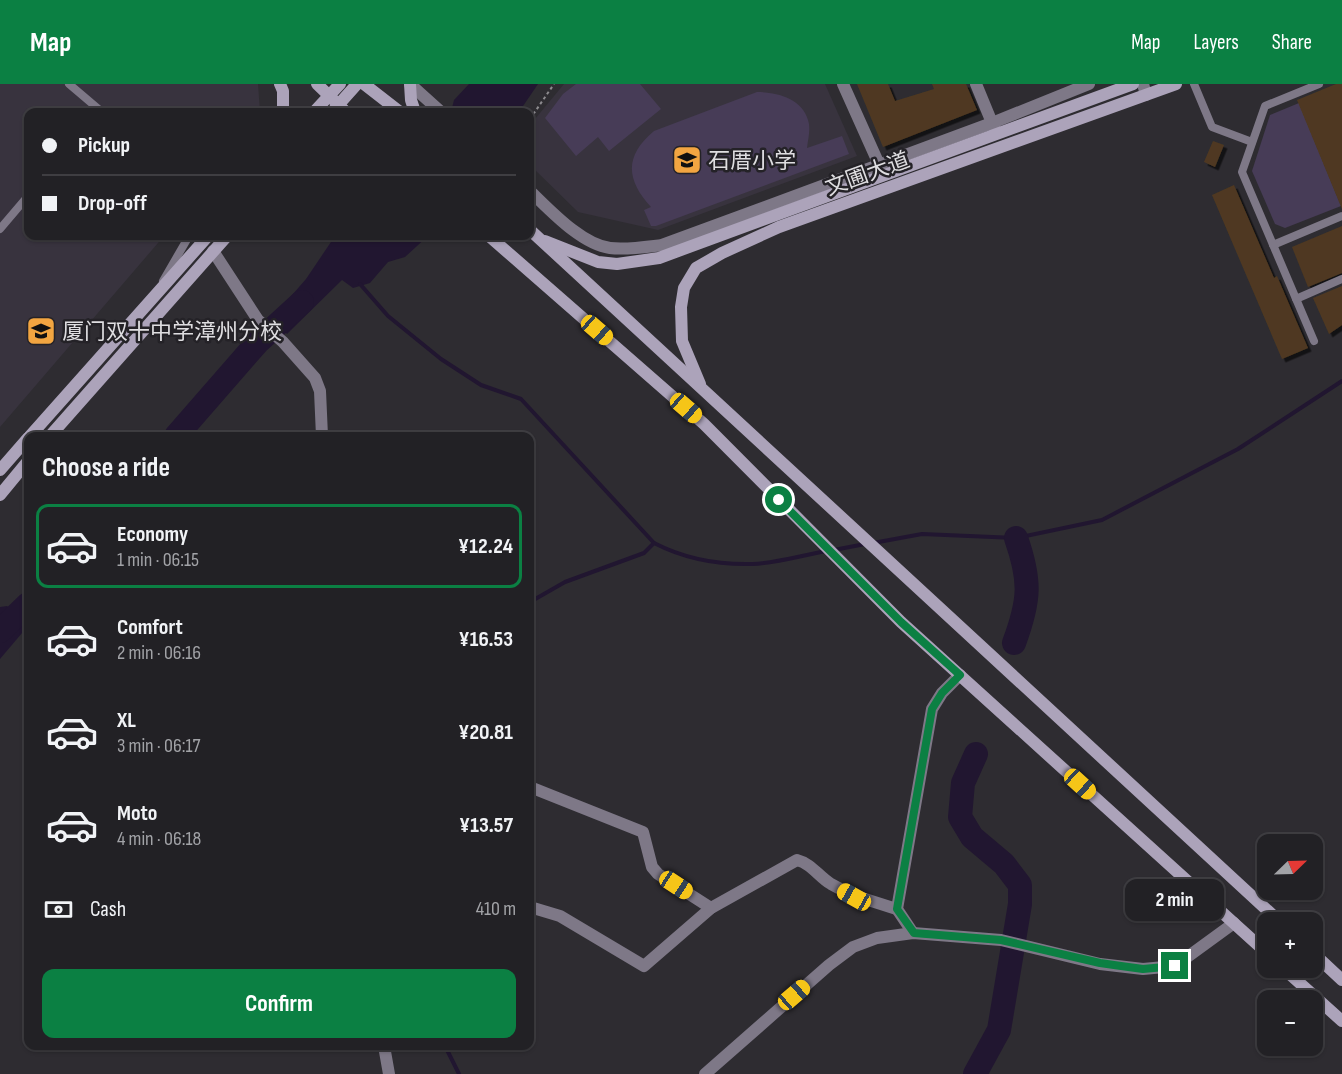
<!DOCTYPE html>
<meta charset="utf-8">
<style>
:root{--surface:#222125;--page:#2a292d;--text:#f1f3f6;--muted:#a2a3a7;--line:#3f3e42;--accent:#0b8043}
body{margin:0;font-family:"Sofia Sans Condensed","Noto Sans SC",sans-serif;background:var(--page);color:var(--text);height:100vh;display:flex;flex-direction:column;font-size:22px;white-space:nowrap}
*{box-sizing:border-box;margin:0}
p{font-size:20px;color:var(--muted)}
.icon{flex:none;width:33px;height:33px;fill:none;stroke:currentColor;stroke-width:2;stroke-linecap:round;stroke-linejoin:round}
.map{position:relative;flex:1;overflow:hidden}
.panel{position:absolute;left:24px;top:348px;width:510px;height:618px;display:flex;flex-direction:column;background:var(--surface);border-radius:12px;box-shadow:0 2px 4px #0004,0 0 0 2px var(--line)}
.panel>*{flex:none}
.banner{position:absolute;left:24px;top:24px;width:510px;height:132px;border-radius:12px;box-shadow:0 2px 4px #0004,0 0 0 2px var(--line);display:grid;align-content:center;height:132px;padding:0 18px;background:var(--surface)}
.needle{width:39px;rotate:67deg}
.fabs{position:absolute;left:1257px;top:750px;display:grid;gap:12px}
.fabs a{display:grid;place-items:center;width:66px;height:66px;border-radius:12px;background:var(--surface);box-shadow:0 2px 4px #0004,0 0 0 2px var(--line);font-size:30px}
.end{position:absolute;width:27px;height:27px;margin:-14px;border:8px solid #0b8043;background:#fff;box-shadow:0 0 0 3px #fff}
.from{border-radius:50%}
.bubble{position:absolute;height:42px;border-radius:12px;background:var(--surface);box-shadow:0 2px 4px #0004,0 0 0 2px var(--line);font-size:20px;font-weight:700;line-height:42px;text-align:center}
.car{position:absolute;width:18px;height:36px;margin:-18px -9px;border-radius:8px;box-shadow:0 0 4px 2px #0007;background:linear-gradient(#f5c518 24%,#345 0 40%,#f5c518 0 76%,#345 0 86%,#f5c518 0)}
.banner b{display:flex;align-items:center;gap:21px;height:57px;font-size:22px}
.banner b+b{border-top:2px solid var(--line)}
.banner i{width:15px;height:15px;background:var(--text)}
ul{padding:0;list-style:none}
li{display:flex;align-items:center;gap:18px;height:84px;margin:0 12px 9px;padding:0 6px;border:3px solid transparent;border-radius:12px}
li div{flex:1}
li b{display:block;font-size:22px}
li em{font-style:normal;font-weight:700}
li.selected{border-color:var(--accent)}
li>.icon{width:54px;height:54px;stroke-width:1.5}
h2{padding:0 18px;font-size:27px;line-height:72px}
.pay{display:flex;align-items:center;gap:15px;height:66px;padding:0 18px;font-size:22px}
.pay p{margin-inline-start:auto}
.cta{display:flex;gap:12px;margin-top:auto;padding:12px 18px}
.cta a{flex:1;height:69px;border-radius:12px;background:var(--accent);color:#fff;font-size:24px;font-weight:700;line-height:69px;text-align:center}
header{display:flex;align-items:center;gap:36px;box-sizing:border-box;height:84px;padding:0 30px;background:var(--accent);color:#fff}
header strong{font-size:28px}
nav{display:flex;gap:33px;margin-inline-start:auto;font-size:21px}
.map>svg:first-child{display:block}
</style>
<header>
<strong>Map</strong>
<nav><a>Map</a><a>Layers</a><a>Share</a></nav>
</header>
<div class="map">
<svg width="1342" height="990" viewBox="0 0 1342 990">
<defs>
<filter id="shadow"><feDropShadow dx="3.5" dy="3.5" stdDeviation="0" flood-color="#0009"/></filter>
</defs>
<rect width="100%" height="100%" fill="#2e2c31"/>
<g fill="#38333e">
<polygon points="0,0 258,0 260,28 28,28 28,152 164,152 0,343"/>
<polygon points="564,0 825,0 857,72 658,146 578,128 530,81 530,47 535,35"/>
</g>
<g fill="#473c57">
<polygon points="576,0 640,0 661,25 609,67 598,53 576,72 545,34 563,10"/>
<path d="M757 8C776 8 802 14 808 36 811 45 808 55 807 64L842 52 849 70 656 142H651L644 126 651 123C626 96 624 72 654 47Z"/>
<polygon points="1299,19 1341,122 1285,144 1275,140 1252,87 1270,31"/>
</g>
<g fill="#211630">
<polygon points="469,0 538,0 519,28 451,28 454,16"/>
<polygon points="335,152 428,152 405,173 388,178 370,199 353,204 342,196 287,250 272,234 306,195"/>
<polygon points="7,522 28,538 28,542 0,575 0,523"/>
</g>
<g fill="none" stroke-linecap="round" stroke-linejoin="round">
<g stroke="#211630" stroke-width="4">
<path d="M360 200 388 232 441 275 481 301 521 315 654 459C685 475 718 481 753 480 777 479 803 471 827 467"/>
<polyline points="873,459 922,450 1016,454 1102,436 1238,365 1342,297"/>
<polyline points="834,466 865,460"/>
<polyline points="530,518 565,498 644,469 654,459"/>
<polyline points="445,962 459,990"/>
</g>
<g stroke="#211630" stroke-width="24">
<polyline points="176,352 258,258 302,218"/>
<polyline points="0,547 28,520"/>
<path d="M1014 559C1030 516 1031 497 1016 454"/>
<polyline points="975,990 999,946 1020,820 1020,801 1004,780 972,753 960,733 963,699 976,670"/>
</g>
</g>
<g fill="#4f3920" filter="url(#shadow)">
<polygon points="857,0 888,0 895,17 934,5 932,0 966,0 977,26 883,63"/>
<polygon points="1336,0 1342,0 1342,125 1297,16"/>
<polygon points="1213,57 1224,61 1215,83 1204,78"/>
<polygon points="1234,101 1274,194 1277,192 1308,264 1282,275 1212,111"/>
<polygon points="1342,142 1342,189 1308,203 1292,163"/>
<polygon points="1342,202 1342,241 1329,250 1313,214"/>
</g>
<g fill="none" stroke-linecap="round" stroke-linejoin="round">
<polyline stroke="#8d8b8f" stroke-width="2" stroke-dasharray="3 3" stroke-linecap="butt" points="530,35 554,0"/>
<g stroke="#7e7887" stroke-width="8">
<polyline points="69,0 102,28"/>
<polyline points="1194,0 1212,43 1252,58"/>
<polyline points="0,145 28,112"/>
<polyline points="1273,161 1342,132"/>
<polyline points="163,197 189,152"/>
<polyline points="1296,215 1342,195"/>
<polyline points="1314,257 1242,88 1265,22 1319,0"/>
</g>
<g stroke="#7e7887" stroke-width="12">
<polyline points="410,0 441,28"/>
<polyline points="843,0 882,87"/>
<polyline points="976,0 995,46"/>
<polyline points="1143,0 1146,11"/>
<path d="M530 107C550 126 581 160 610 164 627 166 645 163 662 161L992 39 1089 0"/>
<polyline points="213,167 258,236 283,258 315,294 320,307 322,352"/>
<polyline points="530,703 643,748 652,783 658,790 711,824"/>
<path d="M530 823 560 832 644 882 711 824 797 776C812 780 818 792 831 800 852 812 874 818 897 825"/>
<polyline points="913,849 897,825 932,625 942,609 960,591"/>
<polyline points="384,962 389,990"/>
<polyline points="705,990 829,881 853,863 877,854 913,849 1001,856 1100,880 1143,885 1175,882 1234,839"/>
</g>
<g stroke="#aca3ba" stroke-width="12">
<polyline points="280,0 283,7 283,28"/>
<polyline points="317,0 346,28"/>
<polyline points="364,0 400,28"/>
<polyline points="410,0 411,16 415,28"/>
<polyline points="314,28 340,0"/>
<polyline points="332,28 357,0"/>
<polyline points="530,146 1280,838"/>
<polyline points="489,152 704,340 901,538 1268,870"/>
<polyline points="545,157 598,178 617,180 659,174 1133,0"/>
<polyline points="700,300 682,257 681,223 684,204 696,184 722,169 779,143 1176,0"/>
<polyline points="30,352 208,152"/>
<polyline points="50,352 227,152"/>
<polyline points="0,386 28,354"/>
<polyline points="0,411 28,377"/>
<polyline points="1312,868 1342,896"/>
<polyline points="1283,884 1342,937"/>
</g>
</g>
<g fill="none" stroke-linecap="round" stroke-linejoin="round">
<polyline stroke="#0b8043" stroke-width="8" points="779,416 901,538 960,591 942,609 932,625 897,825 914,849 1001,856 1100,879 1121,882 1143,885 1175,882"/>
</g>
<defs>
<g id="school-square" transform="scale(1.5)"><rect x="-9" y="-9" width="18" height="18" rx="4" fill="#f2a541" stroke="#242227"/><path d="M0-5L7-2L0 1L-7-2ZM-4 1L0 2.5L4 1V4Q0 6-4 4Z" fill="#111"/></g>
</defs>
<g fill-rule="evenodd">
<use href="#school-square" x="687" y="76"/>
<use href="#school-square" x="41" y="247"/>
</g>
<g text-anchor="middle" stroke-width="5" stroke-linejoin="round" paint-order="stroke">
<g font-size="22" fill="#dfdee1" stroke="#242227" text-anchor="start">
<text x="708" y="84">石厝小学</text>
<text x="62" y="255">厦门双十中学漳州分校</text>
</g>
<g font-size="22" fill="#dfdee1" stroke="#242227">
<text transform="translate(867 89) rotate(-20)" y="8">文圃大道</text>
</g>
</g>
</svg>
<div class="fabs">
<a><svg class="needle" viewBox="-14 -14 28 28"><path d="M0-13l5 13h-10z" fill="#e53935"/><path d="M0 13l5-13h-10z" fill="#a2a3a7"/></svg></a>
<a>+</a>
<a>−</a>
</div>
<i class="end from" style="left:779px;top:416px"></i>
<i class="end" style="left:1175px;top:882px"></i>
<div class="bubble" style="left:1125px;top:795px;width:99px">2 min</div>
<i class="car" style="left:597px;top:246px;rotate:131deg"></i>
<i class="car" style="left:686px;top:324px;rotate:131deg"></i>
<i class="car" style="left:1080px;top:700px;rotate:132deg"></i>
<i class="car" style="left:676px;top:801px;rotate:123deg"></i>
<i class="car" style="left:854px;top:813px;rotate:299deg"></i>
<i class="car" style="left:794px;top:911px;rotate:49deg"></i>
<div class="banner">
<b><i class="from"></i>Pickup</b>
<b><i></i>Drop-off</b>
</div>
<section class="panel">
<h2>Choose a ride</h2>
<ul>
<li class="selected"><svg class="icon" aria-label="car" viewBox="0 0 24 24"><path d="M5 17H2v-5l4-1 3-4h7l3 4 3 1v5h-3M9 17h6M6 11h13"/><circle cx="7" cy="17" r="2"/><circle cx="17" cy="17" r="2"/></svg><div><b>Economy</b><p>1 min · 06:15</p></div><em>¥12.24</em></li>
<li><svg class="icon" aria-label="car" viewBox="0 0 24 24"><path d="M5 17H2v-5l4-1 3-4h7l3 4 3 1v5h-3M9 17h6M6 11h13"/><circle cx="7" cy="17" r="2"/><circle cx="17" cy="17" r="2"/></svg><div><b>Comfort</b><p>2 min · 06:16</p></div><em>¥16.53</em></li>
<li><svg class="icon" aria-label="car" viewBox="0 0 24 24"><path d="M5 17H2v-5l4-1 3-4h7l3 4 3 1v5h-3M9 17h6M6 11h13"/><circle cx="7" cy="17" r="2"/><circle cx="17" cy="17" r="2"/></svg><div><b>XL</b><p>3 min · 06:17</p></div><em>¥20.81</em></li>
<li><svg class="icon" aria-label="car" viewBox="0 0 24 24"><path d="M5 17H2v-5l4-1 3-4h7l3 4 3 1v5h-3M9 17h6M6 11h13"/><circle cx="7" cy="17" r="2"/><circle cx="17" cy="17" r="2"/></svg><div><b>Moto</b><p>4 min · 06:18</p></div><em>¥13.57</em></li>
</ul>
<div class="pay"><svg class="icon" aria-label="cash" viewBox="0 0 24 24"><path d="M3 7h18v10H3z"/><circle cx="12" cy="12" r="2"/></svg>Cash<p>410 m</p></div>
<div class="cta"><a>Confirm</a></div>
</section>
</div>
